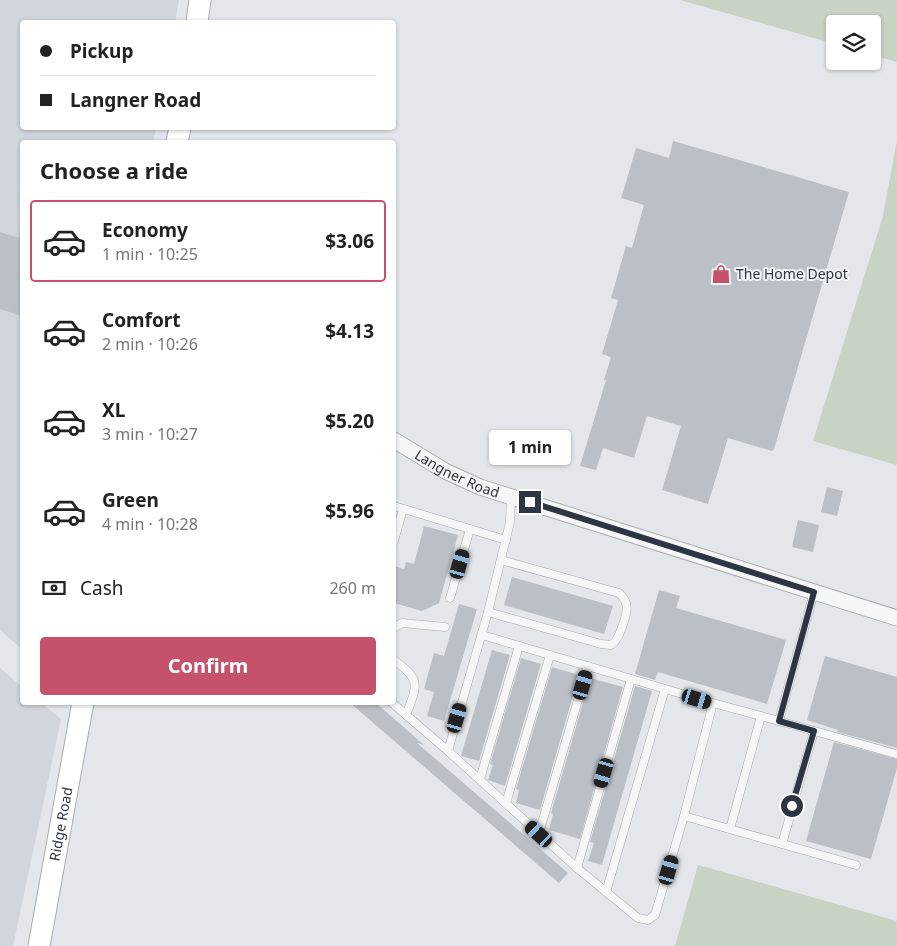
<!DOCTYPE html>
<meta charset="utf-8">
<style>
:root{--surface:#fff;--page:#f2f2f2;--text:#222;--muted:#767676;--line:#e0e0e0;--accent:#c5516b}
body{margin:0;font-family:"Noto Sans",sans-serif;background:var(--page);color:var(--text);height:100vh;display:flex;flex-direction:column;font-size:19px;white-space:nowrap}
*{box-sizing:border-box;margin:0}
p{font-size:16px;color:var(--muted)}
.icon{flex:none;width:28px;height:28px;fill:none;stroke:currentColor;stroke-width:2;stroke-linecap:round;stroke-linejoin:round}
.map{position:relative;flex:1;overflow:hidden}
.sheet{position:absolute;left:20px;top:140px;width:376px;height:565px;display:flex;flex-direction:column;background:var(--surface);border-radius:5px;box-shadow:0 1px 4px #0004}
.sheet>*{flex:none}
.guide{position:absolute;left:20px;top:20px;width:376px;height:110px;border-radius:5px;box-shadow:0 1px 4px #0004;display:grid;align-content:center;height:110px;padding:0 20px;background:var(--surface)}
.fabs{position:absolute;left:826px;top:15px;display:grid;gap:10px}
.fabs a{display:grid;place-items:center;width:55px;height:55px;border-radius:5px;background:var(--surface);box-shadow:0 1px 4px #0004;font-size:25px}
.end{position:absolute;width:22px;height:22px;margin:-11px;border:6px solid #2c3541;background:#fff;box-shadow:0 0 0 2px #fff}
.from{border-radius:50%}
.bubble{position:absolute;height:35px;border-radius:5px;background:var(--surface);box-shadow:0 1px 4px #0004;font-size:16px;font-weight:700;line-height:35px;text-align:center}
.car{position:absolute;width:15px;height:30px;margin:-15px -8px;border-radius:6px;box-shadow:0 0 4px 1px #0007;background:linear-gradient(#222 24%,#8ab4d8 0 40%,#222 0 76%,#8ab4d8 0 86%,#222 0)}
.guide b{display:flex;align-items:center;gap:18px;height:48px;font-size:19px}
.guide b+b{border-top:1px solid var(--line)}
.guide i{width:12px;height:12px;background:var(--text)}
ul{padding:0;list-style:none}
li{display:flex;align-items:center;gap:15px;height:82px;margin:0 10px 8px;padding:0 10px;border:2px solid transparent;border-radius:5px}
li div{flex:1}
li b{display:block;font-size:19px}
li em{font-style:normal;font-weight:700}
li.selected{border-color:var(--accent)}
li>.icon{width:45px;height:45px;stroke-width:1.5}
h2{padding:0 20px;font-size:22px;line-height:60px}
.pay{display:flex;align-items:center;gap:12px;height:55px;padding:0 20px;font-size:19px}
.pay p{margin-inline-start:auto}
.action{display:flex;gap:10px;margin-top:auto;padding:10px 20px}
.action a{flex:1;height:58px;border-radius:5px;background:var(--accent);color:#fff;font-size:20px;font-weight:700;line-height:58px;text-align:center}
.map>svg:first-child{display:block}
</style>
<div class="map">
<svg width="897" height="946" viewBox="0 0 897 946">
<rect width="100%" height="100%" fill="#e3e6ea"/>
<g fill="#d1d5dc">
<polygon points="0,0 179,0 175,22 22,22 22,128 156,128 153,142 22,142 22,649 0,630"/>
<polygon points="0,668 22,687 22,702 41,703 61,719 13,946 0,946"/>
</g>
<g fill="#c9d3c4">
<polygon points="680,0 897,0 897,62 873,55 872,24 835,24 835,44"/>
<polygon points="897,140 897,465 813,441 883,216"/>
<polygon points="698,865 897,921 897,946 675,946"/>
</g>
<g fill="#bac0c6">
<polygon points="673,141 849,192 774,449 772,451 728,438 708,504 662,490 681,426 647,416 634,458 603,448 596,470 580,466 606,380 604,380 611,357 602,354 618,300 611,298 626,246 632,248 644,205 621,198 624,189 636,148 669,158"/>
<polygon points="0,232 22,239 22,316 0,309"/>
<polygon points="827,487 843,491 837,516 821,512"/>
<polygon points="798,520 819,525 813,552 792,547"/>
<polygon points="424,526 458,535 439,603 422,611 394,603 394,566 404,569 406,562 414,564"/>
<polygon points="512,577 613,606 604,634 504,605"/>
<polygon points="659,590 680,596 676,608 786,640 767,704 658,672 655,680 635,674"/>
<polygon points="459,604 477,609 444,721 427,716 434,692 424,689 434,653 444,656"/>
<polygon points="492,650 510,655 479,761 461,756"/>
<polygon points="825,656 897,677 897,748 837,732 838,730 807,720"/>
<polygon points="521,658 541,664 505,786 488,780 493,765 490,764"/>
<polygon points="552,667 579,675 540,810 516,803 519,790 516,789"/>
<polygon points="590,678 623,687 580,839 549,830 553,814 551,813"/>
<polygon points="635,686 652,691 602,865 588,861 594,843 590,842"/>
<polygon points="349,702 375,702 424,745 417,743 568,873 559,883"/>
<polygon points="834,742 897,759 897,768 871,859 806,841"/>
</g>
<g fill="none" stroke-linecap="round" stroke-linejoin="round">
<g stroke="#a8adb4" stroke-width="9">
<g id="lane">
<polyline points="394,506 470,529"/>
<polyline points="394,541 403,509"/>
<polyline points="450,598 470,529 506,540"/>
<path d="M488 612 601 644 611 645C619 641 629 612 626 603 625 599 622 596 619 593L501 560"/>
<polyline points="394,628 402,623 445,627"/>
<path d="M394 660C421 680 418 684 406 715"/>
<polyline points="391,702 448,751 488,612 510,522 511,496"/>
<polyline points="713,703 779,721 814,592"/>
<polyline points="779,721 896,754"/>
<polyline points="448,751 577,868 638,918 648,920 655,915 684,816 713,703 482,635"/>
<polyline points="480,779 519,646"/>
<polyline points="506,803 550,655"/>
<polyline points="684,816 856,865"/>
<polyline points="730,829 761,716"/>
<polyline points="539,833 588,666"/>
<polyline points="782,844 814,731"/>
<polyline points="577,868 631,679"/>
<polyline points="606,892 665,689"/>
</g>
</g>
<g stroke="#a8adb4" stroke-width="17">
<g id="street">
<path id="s1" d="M394 440 445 471 480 487 897 618"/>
</g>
</g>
<g stroke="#a8adb4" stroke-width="23">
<g id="secondary">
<polyline points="197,22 200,0"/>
<polyline points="177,142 180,128"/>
<path id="s2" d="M39 946 83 702"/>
</g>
</g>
<use href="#lane" stroke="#f5f6f8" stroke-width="8"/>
<use href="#street" stroke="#f5f6f8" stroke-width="15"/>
<use href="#secondary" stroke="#fff" stroke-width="21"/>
</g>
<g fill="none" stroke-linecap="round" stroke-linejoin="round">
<polyline stroke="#2c3541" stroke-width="6" points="530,502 814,592 779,721 814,731 792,806"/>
</g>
<defs>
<g id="shop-bare" transform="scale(1.5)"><path d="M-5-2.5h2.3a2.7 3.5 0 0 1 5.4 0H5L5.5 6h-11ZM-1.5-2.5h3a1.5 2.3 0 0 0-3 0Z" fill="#c5516b" stroke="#f2f5f7" stroke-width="2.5" paint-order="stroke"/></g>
</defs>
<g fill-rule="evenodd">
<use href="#shop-bare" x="721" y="274"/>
</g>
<g text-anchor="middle" stroke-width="4" stroke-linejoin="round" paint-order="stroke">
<g font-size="14" fill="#2c3541" stroke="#f2f5f7" text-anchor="start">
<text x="736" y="279">The Home Depot</text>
</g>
<g font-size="14" fill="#2c3541" stroke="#f2f5f7">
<text dy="5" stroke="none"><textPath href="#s1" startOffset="72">Langner Road</textPath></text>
<text dy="5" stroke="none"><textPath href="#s2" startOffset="124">Ridge Road</textPath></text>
</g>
</g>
</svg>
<div class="fabs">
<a><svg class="icon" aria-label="layers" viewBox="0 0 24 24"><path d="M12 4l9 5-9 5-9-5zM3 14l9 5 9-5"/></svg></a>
</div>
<i class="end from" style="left:792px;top:806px"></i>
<i class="end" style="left:530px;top:502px"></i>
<div class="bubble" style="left:489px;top:430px;width:82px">1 min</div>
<i class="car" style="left:460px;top:564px;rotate:16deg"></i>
<i class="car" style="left:583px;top:685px;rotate:16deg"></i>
<i class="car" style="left:697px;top:699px;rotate:107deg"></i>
<i class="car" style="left:457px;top:718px;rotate:16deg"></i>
<i class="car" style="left:604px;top:773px;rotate:196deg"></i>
<i class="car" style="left:539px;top:834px;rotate:312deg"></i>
<i class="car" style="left:669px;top:870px;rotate:16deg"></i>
<div class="guide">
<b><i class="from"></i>Pickup</b>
<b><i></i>Langner Road</b>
</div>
<section class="sheet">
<h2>Choose a ride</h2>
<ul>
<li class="selected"><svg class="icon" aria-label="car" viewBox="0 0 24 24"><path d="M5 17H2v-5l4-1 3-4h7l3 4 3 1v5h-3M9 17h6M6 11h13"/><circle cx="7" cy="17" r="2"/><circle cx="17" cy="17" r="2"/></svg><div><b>Economy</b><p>1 min · 10:25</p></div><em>$3.06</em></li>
<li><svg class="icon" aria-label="car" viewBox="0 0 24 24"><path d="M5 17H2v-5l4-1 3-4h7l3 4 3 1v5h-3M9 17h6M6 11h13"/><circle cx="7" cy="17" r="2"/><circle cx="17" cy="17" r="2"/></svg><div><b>Comfort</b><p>2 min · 10:26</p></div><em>$4.13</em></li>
<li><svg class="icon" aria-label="car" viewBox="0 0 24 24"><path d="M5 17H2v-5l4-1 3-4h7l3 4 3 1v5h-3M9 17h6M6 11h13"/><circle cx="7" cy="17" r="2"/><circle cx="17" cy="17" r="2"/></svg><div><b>XL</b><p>3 min · 10:27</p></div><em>$5.20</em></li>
<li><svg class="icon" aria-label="car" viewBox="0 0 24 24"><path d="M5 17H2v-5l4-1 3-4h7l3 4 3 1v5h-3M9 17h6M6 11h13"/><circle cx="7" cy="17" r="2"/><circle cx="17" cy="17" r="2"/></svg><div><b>Green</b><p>4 min · 10:28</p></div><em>$5.96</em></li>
</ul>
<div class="pay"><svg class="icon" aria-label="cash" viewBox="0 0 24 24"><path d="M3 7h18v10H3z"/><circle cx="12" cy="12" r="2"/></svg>Cash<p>260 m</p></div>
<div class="action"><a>Confirm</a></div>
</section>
</div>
